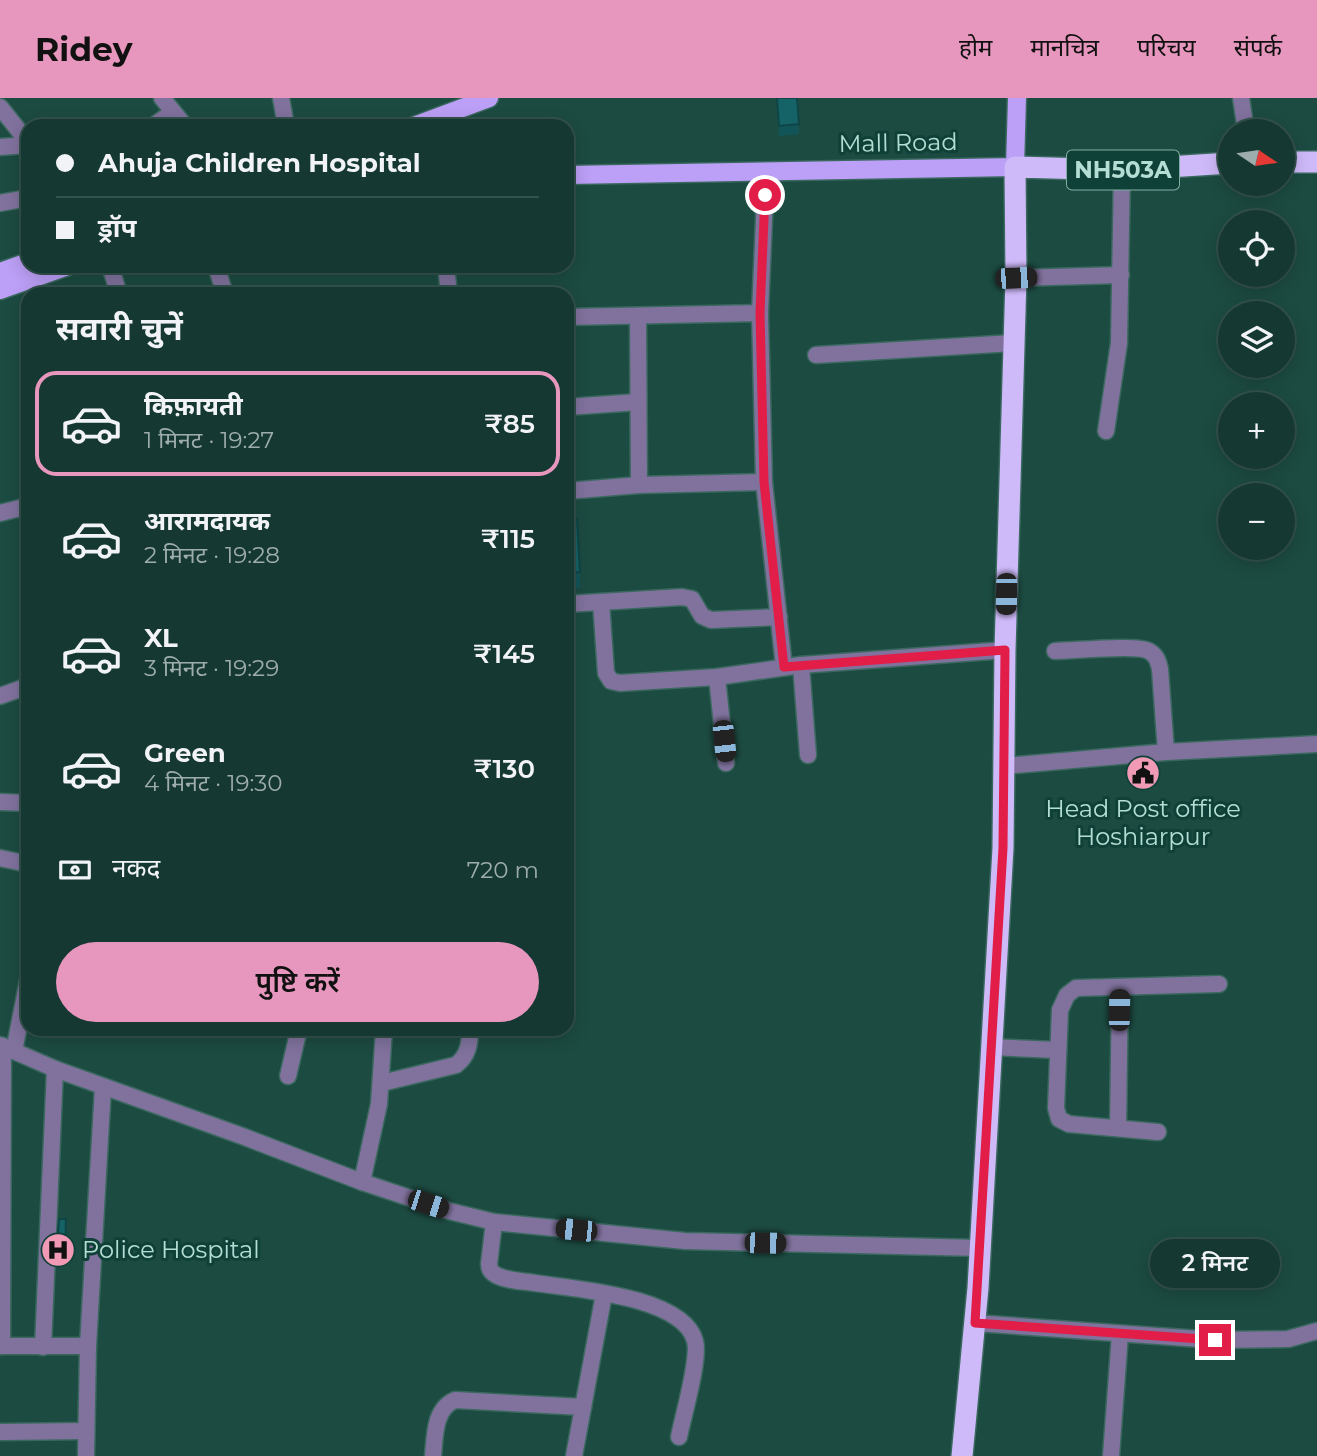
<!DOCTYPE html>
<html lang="hi">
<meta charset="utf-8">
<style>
:root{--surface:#153832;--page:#1e3f3a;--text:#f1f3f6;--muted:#9dacac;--line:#34524d;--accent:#e797bd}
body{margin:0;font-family:Montserrat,"Noto Sans Devanagari",sans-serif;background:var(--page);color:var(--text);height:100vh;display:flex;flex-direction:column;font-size:26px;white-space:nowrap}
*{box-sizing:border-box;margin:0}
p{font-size:23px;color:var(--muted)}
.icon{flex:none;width:38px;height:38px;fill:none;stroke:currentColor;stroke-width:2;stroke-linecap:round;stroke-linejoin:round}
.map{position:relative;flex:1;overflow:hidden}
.side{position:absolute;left:21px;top:189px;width:553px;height:749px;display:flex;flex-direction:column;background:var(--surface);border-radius:21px;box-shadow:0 4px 18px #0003,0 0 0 2px var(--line)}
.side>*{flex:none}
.hud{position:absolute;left:21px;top:21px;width:553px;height:154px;border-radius:21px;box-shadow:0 4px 18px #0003,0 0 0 2px var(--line);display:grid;align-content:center;height:154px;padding:0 35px;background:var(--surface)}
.needle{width:46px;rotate:103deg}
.fabs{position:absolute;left:1218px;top:21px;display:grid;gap:14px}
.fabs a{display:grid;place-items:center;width:77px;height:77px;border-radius:50%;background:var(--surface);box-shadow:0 4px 18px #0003,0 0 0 2px var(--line);font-size:35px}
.end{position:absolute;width:32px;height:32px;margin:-16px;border:9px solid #e11d48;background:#fff;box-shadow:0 0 0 4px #fff}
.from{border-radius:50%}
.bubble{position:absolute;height:49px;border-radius:24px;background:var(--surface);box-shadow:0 4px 18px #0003,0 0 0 2px var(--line);font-size:23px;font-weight:600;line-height:49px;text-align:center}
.car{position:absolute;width:21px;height:42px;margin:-21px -10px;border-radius:9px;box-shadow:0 0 5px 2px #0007;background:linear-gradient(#222 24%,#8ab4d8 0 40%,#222 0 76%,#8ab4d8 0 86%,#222 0)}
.hud b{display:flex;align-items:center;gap:24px;height:66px;font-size:26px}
.hud b+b{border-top:2px solid var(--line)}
.hud i{width:18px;height:18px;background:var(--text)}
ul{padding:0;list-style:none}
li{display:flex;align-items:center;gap:21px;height:105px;margin:0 14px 10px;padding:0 21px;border:4px solid transparent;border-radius:21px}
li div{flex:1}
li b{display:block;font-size:26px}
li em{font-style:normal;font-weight:600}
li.active{border-color:var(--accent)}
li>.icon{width:63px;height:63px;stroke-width:1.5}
h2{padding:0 35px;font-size:32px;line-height:84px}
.pay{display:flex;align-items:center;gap:18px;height:77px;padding:0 35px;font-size:26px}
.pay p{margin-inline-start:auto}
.cta{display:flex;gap:14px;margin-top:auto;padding:14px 35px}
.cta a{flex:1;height:80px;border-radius:42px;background:var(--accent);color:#111;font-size:28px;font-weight:600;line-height:80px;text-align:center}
header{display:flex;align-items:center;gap:42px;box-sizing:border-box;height:98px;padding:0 35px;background:var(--accent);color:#111}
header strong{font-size:33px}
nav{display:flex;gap:38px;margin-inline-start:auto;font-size:24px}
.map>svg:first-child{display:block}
</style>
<header>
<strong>Ridey</strong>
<nav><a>होम</a><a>मानचित्र</a><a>परिचय</a><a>संपर्क</a></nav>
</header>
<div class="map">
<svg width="1317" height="1358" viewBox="0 0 1317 1358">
<rect width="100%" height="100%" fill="#1c4b42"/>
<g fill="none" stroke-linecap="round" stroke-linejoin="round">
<g stroke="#3a685f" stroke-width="19">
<g id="minor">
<polyline points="162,0 185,28"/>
<polyline points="281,0 286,28"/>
<polyline points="1241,0 1246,33"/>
<polyline points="0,9 28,44"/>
<polyline points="153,28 173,14"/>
<polyline points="0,49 28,47"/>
<polyline points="766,73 760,215 764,384 784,569"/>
<polyline points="0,105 28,100"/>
<polyline points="110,168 119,196"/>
<polyline points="216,168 225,196"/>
<polyline points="446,168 449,196"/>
<polyline points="1016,180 1121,177"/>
<polyline points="638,218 639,387"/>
<polyline points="567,219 760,215"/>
<polyline points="816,257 1013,245"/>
<polyline points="567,309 638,304"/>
<polyline points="1106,333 1119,245 1122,72"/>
<polyline points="567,393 639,387 764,384"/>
<polyline points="0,415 28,408"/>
<polyline points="601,504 606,575 611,583 620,585 717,579 801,567 1005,552"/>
<polyline points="567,506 682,499 692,501 702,518 711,522 779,519"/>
<path d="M1055 553C1073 553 1136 546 1149 553 1157 558 1158 563 1160 571L1166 654"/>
<polyline points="801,567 808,657"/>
<polyline points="717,579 726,665"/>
<polyline points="0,598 28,588"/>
<polyline points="1004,668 1166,654 1317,646"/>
<polyline points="0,704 28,705"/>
<polyline points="0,760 28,766"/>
<polyline points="0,947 55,971 242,1038 362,1084 449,1113 494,1124 685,1143 980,1150"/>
<polyline points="991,949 1057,952"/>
<polyline points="14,953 28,882"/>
<polyline points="288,978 299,931"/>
<path d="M382 985 456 967C468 958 470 946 470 931"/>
<polyline points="1118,1030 1120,889"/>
<polyline points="1158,1034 1069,1026 1059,1021 1056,1010 1060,912 1067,897 1076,890 1219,886"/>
<polyline points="362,1084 379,1006 384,931"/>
<path d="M494 1124 489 1166C490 1171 489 1172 493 1175 503 1183 523 1183 535 1185 574 1191 683 1198 695 1243 700 1261 683 1318 679 1339"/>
<polyline points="975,1225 1215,1242 1288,1241 1317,1233"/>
<polyline points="0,1248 88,1248"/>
<polyline points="2,1248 3,948"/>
<polyline points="43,1249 55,971"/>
<polyline points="0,1334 86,1333"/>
<polyline points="86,1358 88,1248 103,989"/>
<path d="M433 1358C435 1338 434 1311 455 1302L583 1309"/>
<polyline points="574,1358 604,1196"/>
<polyline points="1111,1358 1120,1236"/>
</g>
</g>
<g stroke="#3a685f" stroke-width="21">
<g id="major">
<polyline points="414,28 489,0"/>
<polyline points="567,77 1015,69 1017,0"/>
<polyline points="0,174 28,164"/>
<polyline points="0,192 68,168"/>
</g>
</g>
<g stroke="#3a685f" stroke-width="24">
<g id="highway">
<polyline points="1283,64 1317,64"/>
<polyline points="962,1358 978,1190 1003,750 1005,552 1016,180 1015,69 1122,72 1230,65"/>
</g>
</g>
<use href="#minor" stroke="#80729d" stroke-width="16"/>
<use href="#major" stroke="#bc9ff6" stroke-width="18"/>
<use href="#highway" stroke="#cebaf9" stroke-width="21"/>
</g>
<g fill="#125558">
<polygon points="777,0 797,0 799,36 779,38"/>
<polygon points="567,422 580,474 580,490 567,490"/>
<polygon points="59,1121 66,1121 65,1159 57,1159"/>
</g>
<g fill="#156366" stroke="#0f4547" stroke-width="2">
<polygon points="777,0 797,0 799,26 779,28"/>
<polygon points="577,421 580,474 567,475 567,422"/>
<polygon points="59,1121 66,1121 65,1149 57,1148"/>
</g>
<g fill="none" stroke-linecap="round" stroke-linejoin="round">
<polyline stroke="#e11d48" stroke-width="9" points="765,97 760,215 764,384 784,569 1005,552 1003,750 975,1225 1215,1242"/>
</g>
<defs>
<g id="civic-disc" transform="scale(1.75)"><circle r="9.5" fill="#f09ab6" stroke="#0f4138"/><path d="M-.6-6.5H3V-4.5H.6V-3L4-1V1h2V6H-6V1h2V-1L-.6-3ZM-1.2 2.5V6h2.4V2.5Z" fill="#111"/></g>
<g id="hospital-disc" transform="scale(1.75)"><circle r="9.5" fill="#f09ab6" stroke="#0f4138"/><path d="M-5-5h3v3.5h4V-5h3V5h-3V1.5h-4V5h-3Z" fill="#111"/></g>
</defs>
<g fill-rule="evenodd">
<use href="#civic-disc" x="1143" y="675"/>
<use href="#hospital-disc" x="58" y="1152"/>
</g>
<g text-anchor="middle" stroke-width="6" stroke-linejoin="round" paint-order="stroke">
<rect fill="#0f4138" stroke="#82aea4" stroke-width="2" x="1067" y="52.5" width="112" height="39" rx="5"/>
<g font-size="23" font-weight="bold" fill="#b4ddd3">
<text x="1123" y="80">NH503A</text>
</g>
<g font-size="24" fill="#b4ddd3" stroke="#0f4138">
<text transform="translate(898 45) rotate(-1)" y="8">Mall Road</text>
</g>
<g font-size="24" fill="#b4ddd3" stroke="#0f4138">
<text x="1143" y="719">Head Post office<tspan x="1143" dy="28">Hoshiarpur</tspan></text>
<text x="82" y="1160" text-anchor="start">Police Hospital</text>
</g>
</g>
</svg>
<div class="fabs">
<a><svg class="needle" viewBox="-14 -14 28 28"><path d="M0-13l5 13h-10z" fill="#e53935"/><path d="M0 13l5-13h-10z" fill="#9dacac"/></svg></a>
<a><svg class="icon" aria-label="locate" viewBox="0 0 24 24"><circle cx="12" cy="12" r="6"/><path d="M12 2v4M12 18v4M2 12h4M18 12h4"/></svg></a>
<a><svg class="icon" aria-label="layers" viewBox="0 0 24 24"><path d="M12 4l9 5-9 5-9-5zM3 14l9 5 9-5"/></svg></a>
<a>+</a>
<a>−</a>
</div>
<i class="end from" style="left:765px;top:97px"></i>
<i class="end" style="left:1215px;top:1242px"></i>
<div class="bubble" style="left:1150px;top:1141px;width:130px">2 मिनट</div>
<i class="car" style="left:1016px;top:180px;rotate:88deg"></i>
<i class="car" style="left:1006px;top:496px;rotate:181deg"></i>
<i class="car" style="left:724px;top:643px;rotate:174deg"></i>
<i class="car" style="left:1119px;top:912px;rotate:1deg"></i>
<i class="car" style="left:428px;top:1106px;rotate:108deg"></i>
<i class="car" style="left:576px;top:1132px;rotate:276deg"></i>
<i class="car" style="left:765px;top:1145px;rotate:91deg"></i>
<div class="hud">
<b><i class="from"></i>Ahuja Children Hospital</b>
<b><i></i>ड्रॉप</b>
</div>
<section class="side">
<h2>सवारी चुनें</h2>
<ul>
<li class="active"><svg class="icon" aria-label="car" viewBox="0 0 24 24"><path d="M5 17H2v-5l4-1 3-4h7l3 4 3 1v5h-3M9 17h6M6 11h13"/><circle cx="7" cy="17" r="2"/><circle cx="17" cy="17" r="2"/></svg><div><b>किफ़ायती</b><p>1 मिनट · 19:27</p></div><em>₹85</em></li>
<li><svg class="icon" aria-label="car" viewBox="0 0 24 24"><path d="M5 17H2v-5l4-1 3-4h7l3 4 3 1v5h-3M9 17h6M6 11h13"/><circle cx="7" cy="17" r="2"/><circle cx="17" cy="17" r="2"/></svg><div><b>आरामदायक</b><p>2 मिनट · 19:28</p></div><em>₹115</em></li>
<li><svg class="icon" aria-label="car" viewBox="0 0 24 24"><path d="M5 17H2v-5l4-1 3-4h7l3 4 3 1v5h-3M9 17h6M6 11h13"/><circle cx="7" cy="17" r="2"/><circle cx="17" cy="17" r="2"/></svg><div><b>XL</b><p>3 मिनट · 19:29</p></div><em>₹145</em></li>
<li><svg class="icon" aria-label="car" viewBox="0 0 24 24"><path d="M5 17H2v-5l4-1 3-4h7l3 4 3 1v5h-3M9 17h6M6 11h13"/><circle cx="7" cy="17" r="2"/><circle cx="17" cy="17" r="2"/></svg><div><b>Green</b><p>4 मिनट · 19:30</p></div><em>₹130</em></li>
</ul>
<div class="pay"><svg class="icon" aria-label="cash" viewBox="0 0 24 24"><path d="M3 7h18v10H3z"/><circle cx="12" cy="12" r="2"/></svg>नकद<p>720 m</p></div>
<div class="cta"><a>पुष्टि करें</a></div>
</section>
</div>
